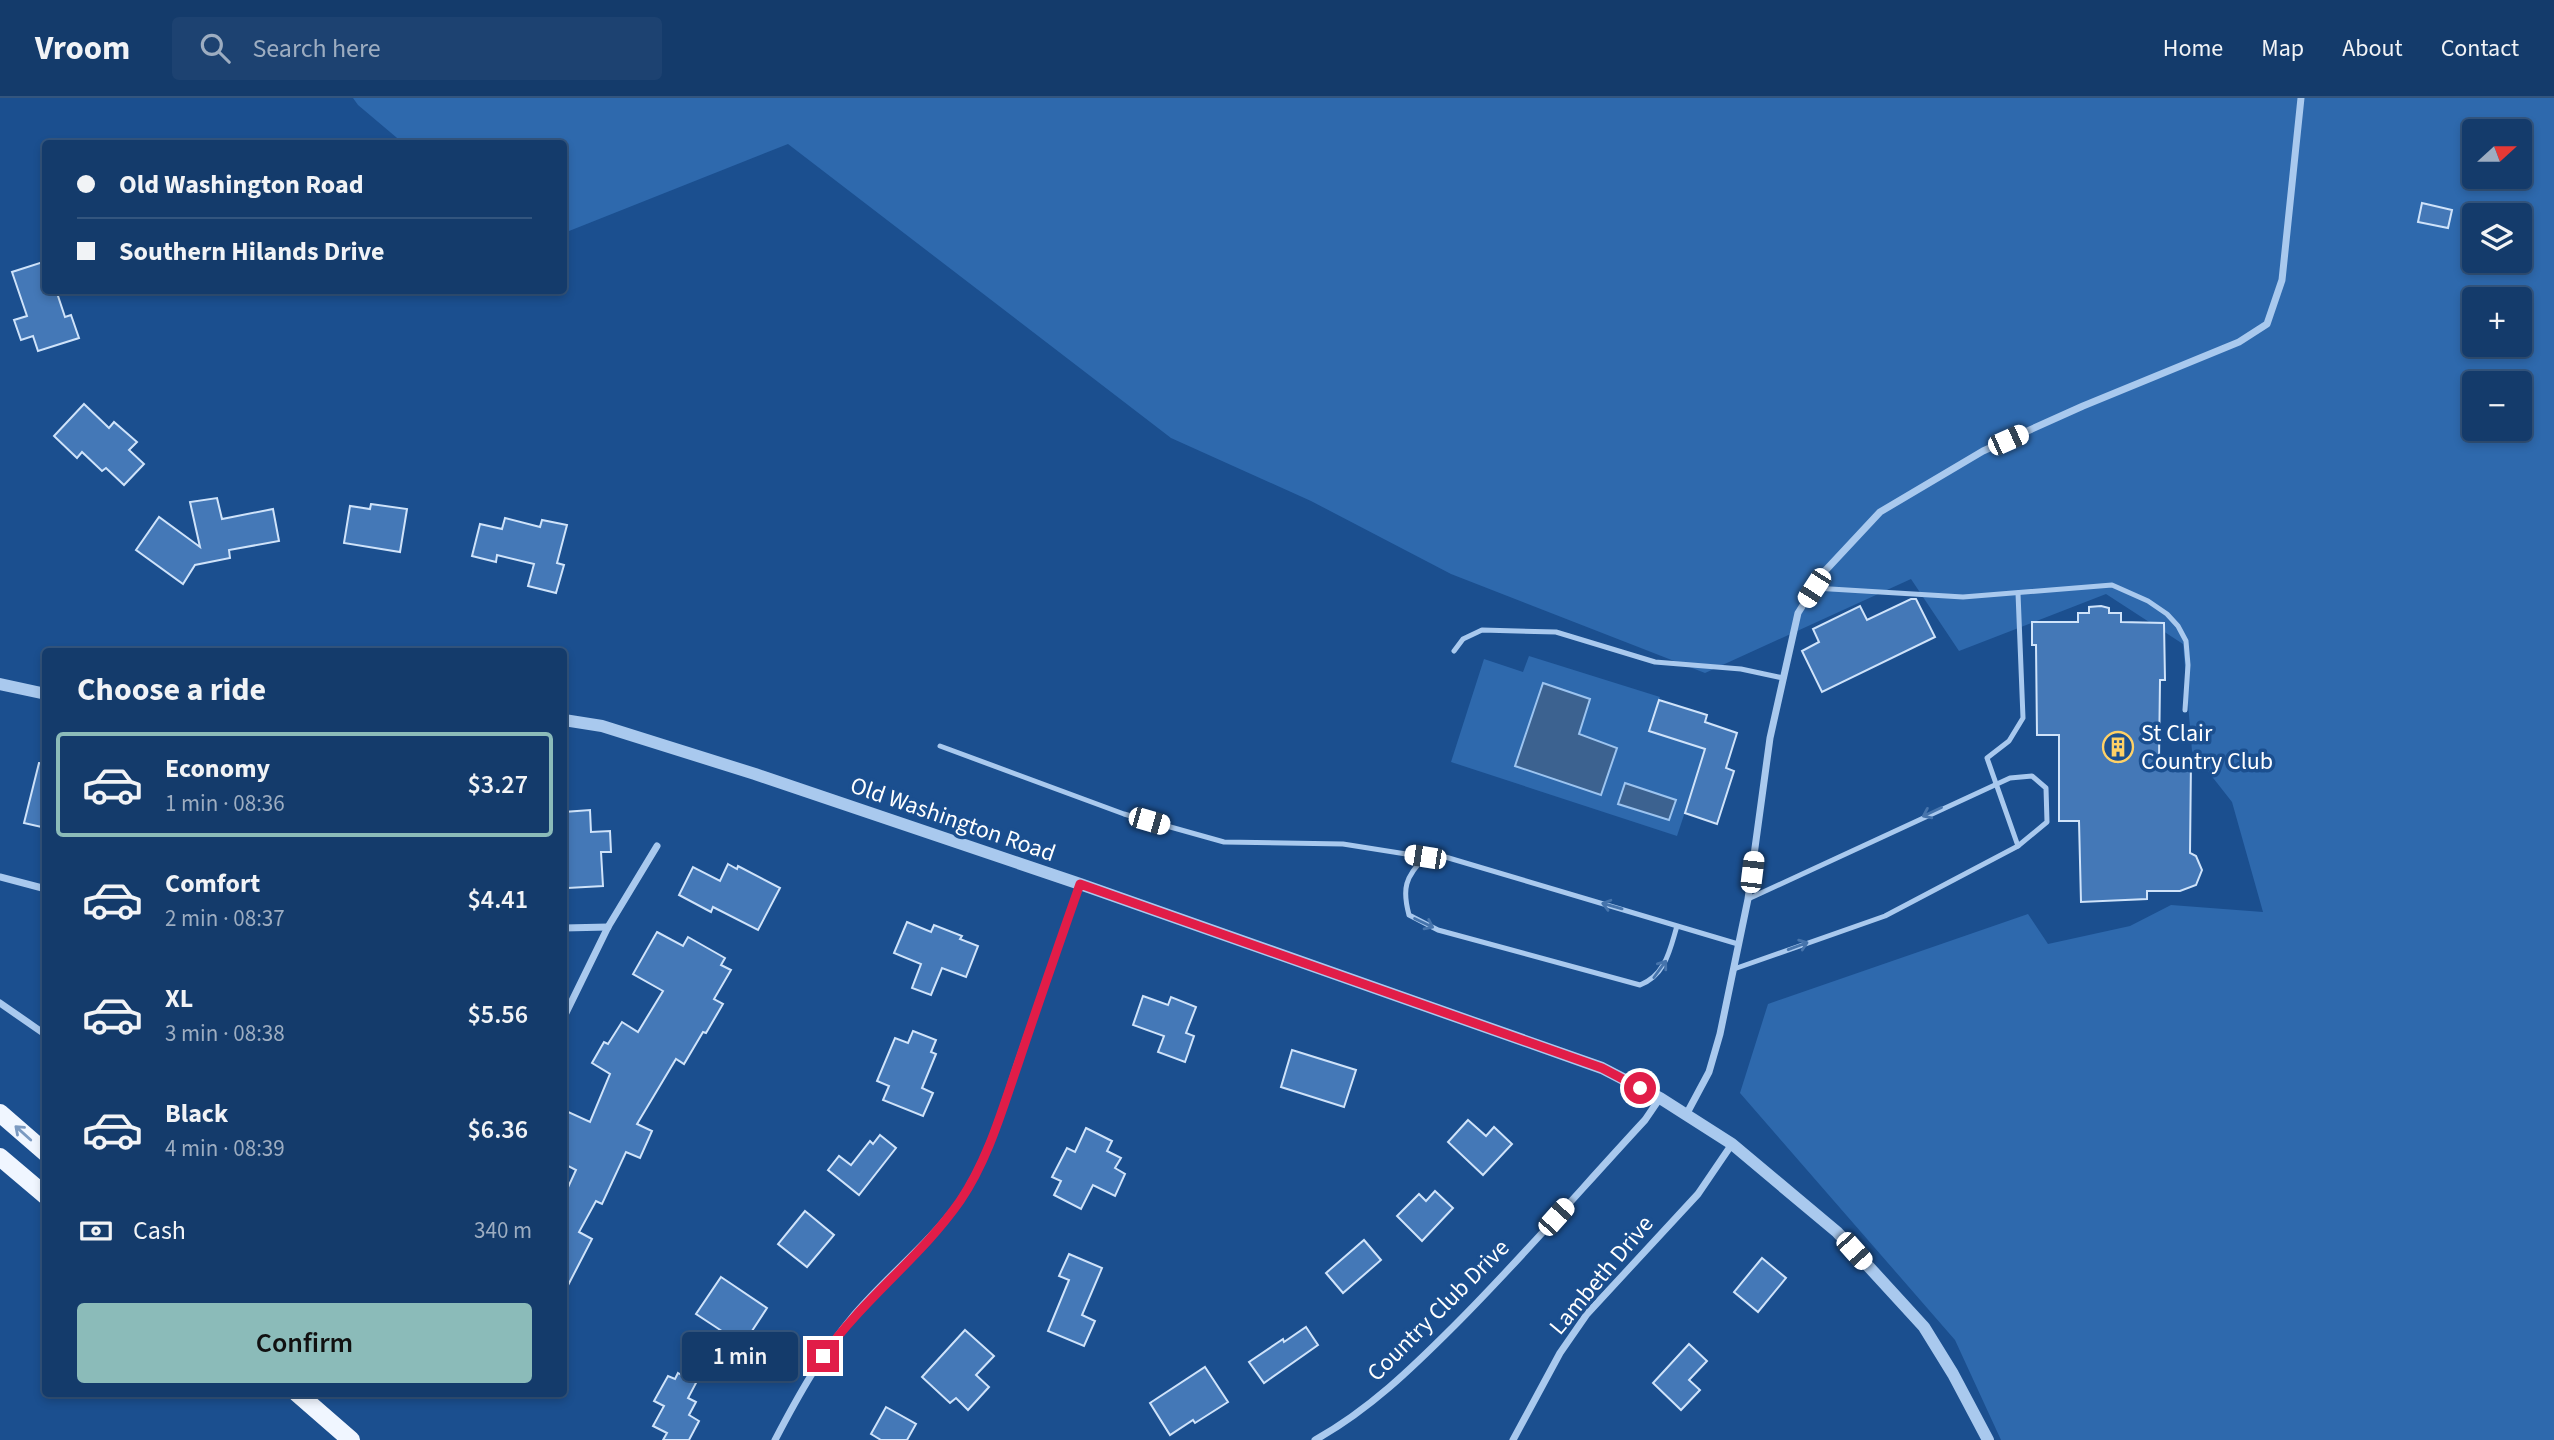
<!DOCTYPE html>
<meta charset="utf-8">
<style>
:root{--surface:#143b6b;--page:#1d4271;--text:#f1f3f6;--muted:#9dadc1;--line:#33557e;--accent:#8bbbb9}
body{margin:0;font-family:"Source Sans 3",sans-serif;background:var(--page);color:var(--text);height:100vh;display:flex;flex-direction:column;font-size:26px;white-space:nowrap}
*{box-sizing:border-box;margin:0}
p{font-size:23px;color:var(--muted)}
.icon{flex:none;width:38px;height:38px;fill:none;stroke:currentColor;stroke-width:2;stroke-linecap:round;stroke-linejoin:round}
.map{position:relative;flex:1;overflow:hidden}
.details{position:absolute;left:42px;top:550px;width:525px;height:749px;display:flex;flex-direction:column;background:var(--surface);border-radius:7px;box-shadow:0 4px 10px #0003,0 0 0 2px var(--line)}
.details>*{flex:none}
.top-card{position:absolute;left:42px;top:42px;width:525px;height:154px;border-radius:7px;box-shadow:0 4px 10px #0003,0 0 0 2px var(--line);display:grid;align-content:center;height:154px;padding:0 35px;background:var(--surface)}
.needle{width:46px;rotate:69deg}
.tools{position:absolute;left:2462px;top:21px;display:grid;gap:14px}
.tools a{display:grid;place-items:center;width:70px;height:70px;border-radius:7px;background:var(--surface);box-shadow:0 4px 10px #0003,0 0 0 2px var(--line);font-size:35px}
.end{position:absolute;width:32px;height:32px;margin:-16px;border:9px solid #e11d48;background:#fff;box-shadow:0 0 0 4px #fff}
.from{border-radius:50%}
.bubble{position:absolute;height:49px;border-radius:7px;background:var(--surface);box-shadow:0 4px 10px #0003,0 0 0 2px var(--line);font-size:23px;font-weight:600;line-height:49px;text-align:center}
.car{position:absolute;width:21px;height:42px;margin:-21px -10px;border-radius:9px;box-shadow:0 0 5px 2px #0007;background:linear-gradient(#fff 24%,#345 0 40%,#fff 0 76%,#345 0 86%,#fff 0)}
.top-card b{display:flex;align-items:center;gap:24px;height:66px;font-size:26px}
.top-card b+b{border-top:2px solid var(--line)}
.top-card i{width:18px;height:18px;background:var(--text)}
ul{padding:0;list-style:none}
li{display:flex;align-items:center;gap:21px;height:105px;margin:0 14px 10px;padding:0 21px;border:4px solid transparent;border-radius:7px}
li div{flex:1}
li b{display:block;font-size:26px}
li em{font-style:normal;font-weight:600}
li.on{border-color:var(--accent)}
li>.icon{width:63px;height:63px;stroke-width:1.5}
h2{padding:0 35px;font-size:32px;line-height:84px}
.pay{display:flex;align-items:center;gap:18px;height:77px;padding:0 35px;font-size:26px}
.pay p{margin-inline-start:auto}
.action{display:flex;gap:14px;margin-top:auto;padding:14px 35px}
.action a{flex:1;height:80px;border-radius:7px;background:var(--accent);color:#111;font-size:28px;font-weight:600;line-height:80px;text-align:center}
header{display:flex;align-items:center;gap:42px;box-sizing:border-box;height:98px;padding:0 35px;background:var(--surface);border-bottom:2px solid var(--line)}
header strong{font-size:33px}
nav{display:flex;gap:38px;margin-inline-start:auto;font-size:24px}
.search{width:490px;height:63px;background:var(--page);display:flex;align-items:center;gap:18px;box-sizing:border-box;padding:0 24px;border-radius:7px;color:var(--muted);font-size:26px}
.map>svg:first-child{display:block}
</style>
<header>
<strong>Vroom</strong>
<div class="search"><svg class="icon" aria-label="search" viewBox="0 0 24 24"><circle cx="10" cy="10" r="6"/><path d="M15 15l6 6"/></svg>Search here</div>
<nav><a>Home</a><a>Map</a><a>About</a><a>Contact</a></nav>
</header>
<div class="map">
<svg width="2554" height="1342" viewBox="0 0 2554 1342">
<rect width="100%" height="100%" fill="#1b4f8f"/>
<g fill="#2e69ad" fill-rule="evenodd">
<path d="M353 0H2554V1342H2001L1955 1242 1740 995 1768 906 2028 816 2048 846 2130 828 2171 807 2263 814 2232 704 2192 653 2183 546 2106 496 1959 553 1911 481 1705 575 1451 476 1311 403 1171 340 788 46 564 135V46L403 45 358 7ZM2474 33H2520V79H2474ZM2474 117H2520V163H2474ZM2474 201H2520V247H2474ZM2474 285H2520V331H2474Z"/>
<polygon points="1529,558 1660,599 1649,633 1696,648 1715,645 1702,663 1677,738 1451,664 1484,561 1523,574"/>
</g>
<g fill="#3c6290" stroke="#9cc4f0" stroke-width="2">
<polygon points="1543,585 1590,601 1579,636 1617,650 1601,697 1515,668"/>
<polygon points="1625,685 1676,702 1669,722 1618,706"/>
</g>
<g fill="#4478b7" stroke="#cfe3fa" stroke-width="2">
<polygon points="2422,105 2452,112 2448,130 2418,124"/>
<polygon points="46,163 46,192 56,192 65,219 71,217 79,240 38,253 33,238 21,242 14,222 27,218 12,174"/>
<polygon points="84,306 109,330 114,324 137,344 129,352 144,366 124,387 106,370 102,373 82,354 77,360 54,338"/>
<polygon points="217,400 222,421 273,411 279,443 229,452 230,460 195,467 183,486 136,452 159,419 200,449 190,404"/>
<polygon points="371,406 407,411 400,454 344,445 350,408 370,411"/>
<polygon points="505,420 540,429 542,422 567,427 557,465 564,467 556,495 528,488 534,466 497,457 496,464 472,458 480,426 502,431"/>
<polygon points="1911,501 1916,501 1935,539 1822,594 1802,553 1819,544 1813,531 1860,508 1867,522"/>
<polygon points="2101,508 2109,510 2109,515 2121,515 2121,524 2164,525 2165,582 2160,582 2159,662 2191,662 2190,755 2196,758 2202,772 2196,787 2180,793 2147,793 2147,801 2081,804 2079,723 2059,723 2059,637 2037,637 2036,547 2032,547 2032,524 2078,524 2078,515 2089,515 2089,509"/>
<polygon points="1659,602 1707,617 1705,624 1737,635 1726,670 1734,673 1717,726 1685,715 1705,651 1649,633"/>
<polygon points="39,665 46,666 46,730 24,725"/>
<polygon points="590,712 591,734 610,733 611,754 601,754 603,788 568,790 566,759 564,759 564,714"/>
<polygon points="728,766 737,771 738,768 780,790 758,832 713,809 711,814 679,797 693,769 720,783"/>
<polygon points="907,824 931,834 934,827 962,838 960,841 978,848 966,879 942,870 931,897 912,890 921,866 894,855"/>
<polygon points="657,834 683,848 688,839 725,860 721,867 731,872 714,901 723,906 706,935 703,934 684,966 676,961 637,1026 652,1033 640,1060 626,1054 602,1106 596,1103 579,1134 592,1141 564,1195 564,1098 576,1072 564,1066 564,1012 590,1024 610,976 592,965 604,944 608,946 622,924 638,934 663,893 633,876"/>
<polygon points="1143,898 1168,907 1171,899 1196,909 1186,935 1194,938 1185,964 1158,954 1164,938 1133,927"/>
<polygon points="913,933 936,942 931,954 936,956 922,990 933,995 923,1018 883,1002 889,988 877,983 895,940 908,945"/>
<polygon points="1292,952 1356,972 1344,1009 1281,989"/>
<polygon points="1468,1022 1486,1038 1494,1029 1512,1046 1483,1077 1448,1044"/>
<polygon points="1086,1030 1112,1043 1107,1053 1121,1060 1115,1070 1125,1076 1115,1098 1093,1087 1081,1111 1054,1097 1061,1083 1052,1079 1067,1050 1075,1054"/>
<polygon points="880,1037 896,1050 859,1097 828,1072 839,1058 851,1067 870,1043 873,1046"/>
<polygon points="1435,1093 1453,1110 1422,1143 1397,1118 1419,1096 1426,1103"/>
<polygon points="805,1113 834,1137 807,1169 778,1146"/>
<polygon points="1364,1142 1381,1162 1343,1195 1326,1175"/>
<polygon points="1069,1156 1102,1170 1082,1217 1095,1223 1084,1248 1048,1233 1069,1182 1059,1178"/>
<polygon points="1762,1160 1786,1180 1758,1214 1734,1194"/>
<polygon points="721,1179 767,1210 748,1239 742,1236 737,1243 696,1216"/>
<polygon points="1306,1229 1318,1247 1264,1285 1249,1264 1283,1241 1284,1244"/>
<polygon points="965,1232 994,1258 976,1277 989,1289 968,1312 956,1300 950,1305 922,1279"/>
<polygon points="1689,1246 1707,1263 1689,1282 1700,1292 1681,1312 1653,1285"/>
<polygon points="1205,1269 1228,1304 1195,1325 1193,1322 1170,1337 1150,1305"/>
<polygon points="678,1275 696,1285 688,1300 696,1304 689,1317 699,1323 689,1342 663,1342 667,1335 653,1328 664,1308 654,1303 668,1278 675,1281"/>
<polygon points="886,1309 916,1326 907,1342 881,1342 871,1336"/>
</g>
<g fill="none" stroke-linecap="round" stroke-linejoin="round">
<g stroke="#a9c9ee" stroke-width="5">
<polyline points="1814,490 1963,499 2112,487 2148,503 2167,516 2178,528 2186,543 2188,567 2185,612"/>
<polyline points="1454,553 1463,541 1482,532 1556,534 1655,564 1741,571 1783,580"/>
<polyline points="940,648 1124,716 1224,744 1343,746 1425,759"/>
<polyline points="2018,748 1987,660 2009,643 2023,620 2018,495"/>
<path d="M1677 828C1670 851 1666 877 1640 887L1438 832 1409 817C1402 791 1405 779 1425 759L1442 758 1738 846"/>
<polyline points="1734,871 1885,818 2018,748 2047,724 2046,690 2032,678 2010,680 1748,801"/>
</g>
<g stroke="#a9c9ee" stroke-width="7">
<polyline points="0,779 46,791"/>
<polyline points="564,830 608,829"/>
<polyline points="0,905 46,937"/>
<polyline points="564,919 608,829 657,748"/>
<polyline points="1686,1017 1709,974 1720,936 1748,801 1770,640 1798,515 1824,474 1880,414 1983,353 2083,308 2239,244 2267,226 2282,182 2301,0"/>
<path d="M775 1342C798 1298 822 1255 854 1217 888 1177 929 1146 959 1104 987 1063 1002 1013 1017 967 1038 907 1059 846 1080 786"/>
<path d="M1315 1342C1369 1312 1412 1270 1455 1227 1521 1161 1582 1090 1645 1022L1660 1000"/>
<polyline points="1513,1342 1560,1255 1587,1216 1698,1096 1732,1046"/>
</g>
<g stroke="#a9c9ee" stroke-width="12">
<polyline points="0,586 46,596"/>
<polyline points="564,622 602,628 755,676 1080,786 1602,970 1660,1000 1732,1046 1837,1134 1924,1229 1953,1276 1988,1342"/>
</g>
<g stroke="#f0f6ff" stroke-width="18">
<polyline points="0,1015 46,1055"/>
<polyline points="0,1059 46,1098"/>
<polyline points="297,1295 351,1342"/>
</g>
</g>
<defs><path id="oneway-shaft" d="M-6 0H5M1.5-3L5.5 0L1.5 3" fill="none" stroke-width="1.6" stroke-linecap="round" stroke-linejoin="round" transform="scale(1.75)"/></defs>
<g stroke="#4674ac">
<use href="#oneway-shaft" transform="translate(1932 714) rotate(155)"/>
<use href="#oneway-shaft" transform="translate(1612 808) rotate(-164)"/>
<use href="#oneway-shaft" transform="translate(1424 825) rotate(26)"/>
<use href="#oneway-shaft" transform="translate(1798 848) rotate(-20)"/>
<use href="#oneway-shaft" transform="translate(1660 871) rotate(-54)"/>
</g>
<use stroke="#7b9ac1" href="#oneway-shaft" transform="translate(23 1035) rotate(-138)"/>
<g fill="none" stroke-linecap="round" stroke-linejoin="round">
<path stroke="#e11d48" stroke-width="9" d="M823 1258C864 1200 921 1159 960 1103 988 1062 1002 1012 1018 966 1038 906 1059 846 1080 786L1602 970 1640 990"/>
</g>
<defs>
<g id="building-ring" transform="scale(1.575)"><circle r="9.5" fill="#1b4f8f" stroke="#ffd166" stroke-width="1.5"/><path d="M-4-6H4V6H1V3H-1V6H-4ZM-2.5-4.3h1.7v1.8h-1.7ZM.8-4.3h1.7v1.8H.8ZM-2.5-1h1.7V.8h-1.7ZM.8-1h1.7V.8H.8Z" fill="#ffd166"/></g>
</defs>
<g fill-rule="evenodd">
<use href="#building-ring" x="2118" y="649"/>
</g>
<g text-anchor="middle" stroke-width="7" stroke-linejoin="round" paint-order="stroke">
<g font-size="24" fill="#fff" stroke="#1b4f8f" text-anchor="start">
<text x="2141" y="643">St Clair<tspan x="2141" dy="28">Country Club</tspan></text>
</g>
<g font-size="24" fill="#fff" stroke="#1b4f8f">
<text transform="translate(953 721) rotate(19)" y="8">Old Washington Road</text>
<text transform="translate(1601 1177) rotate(-50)" y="8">Lambeth Drive</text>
<text transform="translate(1438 1212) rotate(-45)" y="8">Country Club Drive</text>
</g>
</g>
</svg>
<div class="tools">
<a><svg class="needle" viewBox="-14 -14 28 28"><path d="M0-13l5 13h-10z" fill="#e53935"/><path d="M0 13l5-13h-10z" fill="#9dadc1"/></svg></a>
<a><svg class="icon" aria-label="layers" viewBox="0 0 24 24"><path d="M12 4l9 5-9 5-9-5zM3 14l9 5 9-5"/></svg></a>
<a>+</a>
<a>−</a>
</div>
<i class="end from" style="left:1640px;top:990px"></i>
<i class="end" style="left:823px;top:1258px"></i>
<div class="bubble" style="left:682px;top:1234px;width:116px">1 min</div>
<i class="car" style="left:2008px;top:342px;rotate:66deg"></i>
<i class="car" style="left:1814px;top:490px;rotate:213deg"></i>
<i class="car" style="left:1149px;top:723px;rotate:106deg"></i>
<i class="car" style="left:1425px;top:759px;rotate:279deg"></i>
<i class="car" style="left:1752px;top:774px;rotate:7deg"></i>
<i class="car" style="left:1556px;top:1119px;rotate:42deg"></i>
<i class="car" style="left:1854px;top:1153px;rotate:138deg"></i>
<div class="top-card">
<b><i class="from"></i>Old Washington Road</b>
<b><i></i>Southern Hilands Drive</b>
</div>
<section class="details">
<h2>Choose a ride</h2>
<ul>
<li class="on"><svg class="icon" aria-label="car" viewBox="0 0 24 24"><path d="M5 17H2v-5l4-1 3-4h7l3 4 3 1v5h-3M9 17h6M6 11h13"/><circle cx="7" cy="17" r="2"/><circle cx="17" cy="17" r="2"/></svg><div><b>Economy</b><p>1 min · 08:36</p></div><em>$3.27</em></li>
<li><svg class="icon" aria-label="car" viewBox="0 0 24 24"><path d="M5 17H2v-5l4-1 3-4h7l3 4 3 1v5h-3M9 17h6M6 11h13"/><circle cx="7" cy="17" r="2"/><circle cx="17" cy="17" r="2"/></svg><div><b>Comfort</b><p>2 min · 08:37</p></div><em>$4.41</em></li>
<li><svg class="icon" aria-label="car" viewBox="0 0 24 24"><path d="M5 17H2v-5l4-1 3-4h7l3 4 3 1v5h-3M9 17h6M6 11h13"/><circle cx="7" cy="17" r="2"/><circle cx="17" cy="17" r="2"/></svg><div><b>XL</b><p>3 min · 08:38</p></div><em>$5.56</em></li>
<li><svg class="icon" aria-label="car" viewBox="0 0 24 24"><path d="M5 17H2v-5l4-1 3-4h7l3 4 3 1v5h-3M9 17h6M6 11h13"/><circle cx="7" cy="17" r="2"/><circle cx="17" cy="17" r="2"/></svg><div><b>Black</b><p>4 min · 08:39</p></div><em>$6.36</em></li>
</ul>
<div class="pay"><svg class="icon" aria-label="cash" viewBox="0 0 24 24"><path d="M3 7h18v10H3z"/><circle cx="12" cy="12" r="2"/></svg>Cash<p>340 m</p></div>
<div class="action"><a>Confirm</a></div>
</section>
</div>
